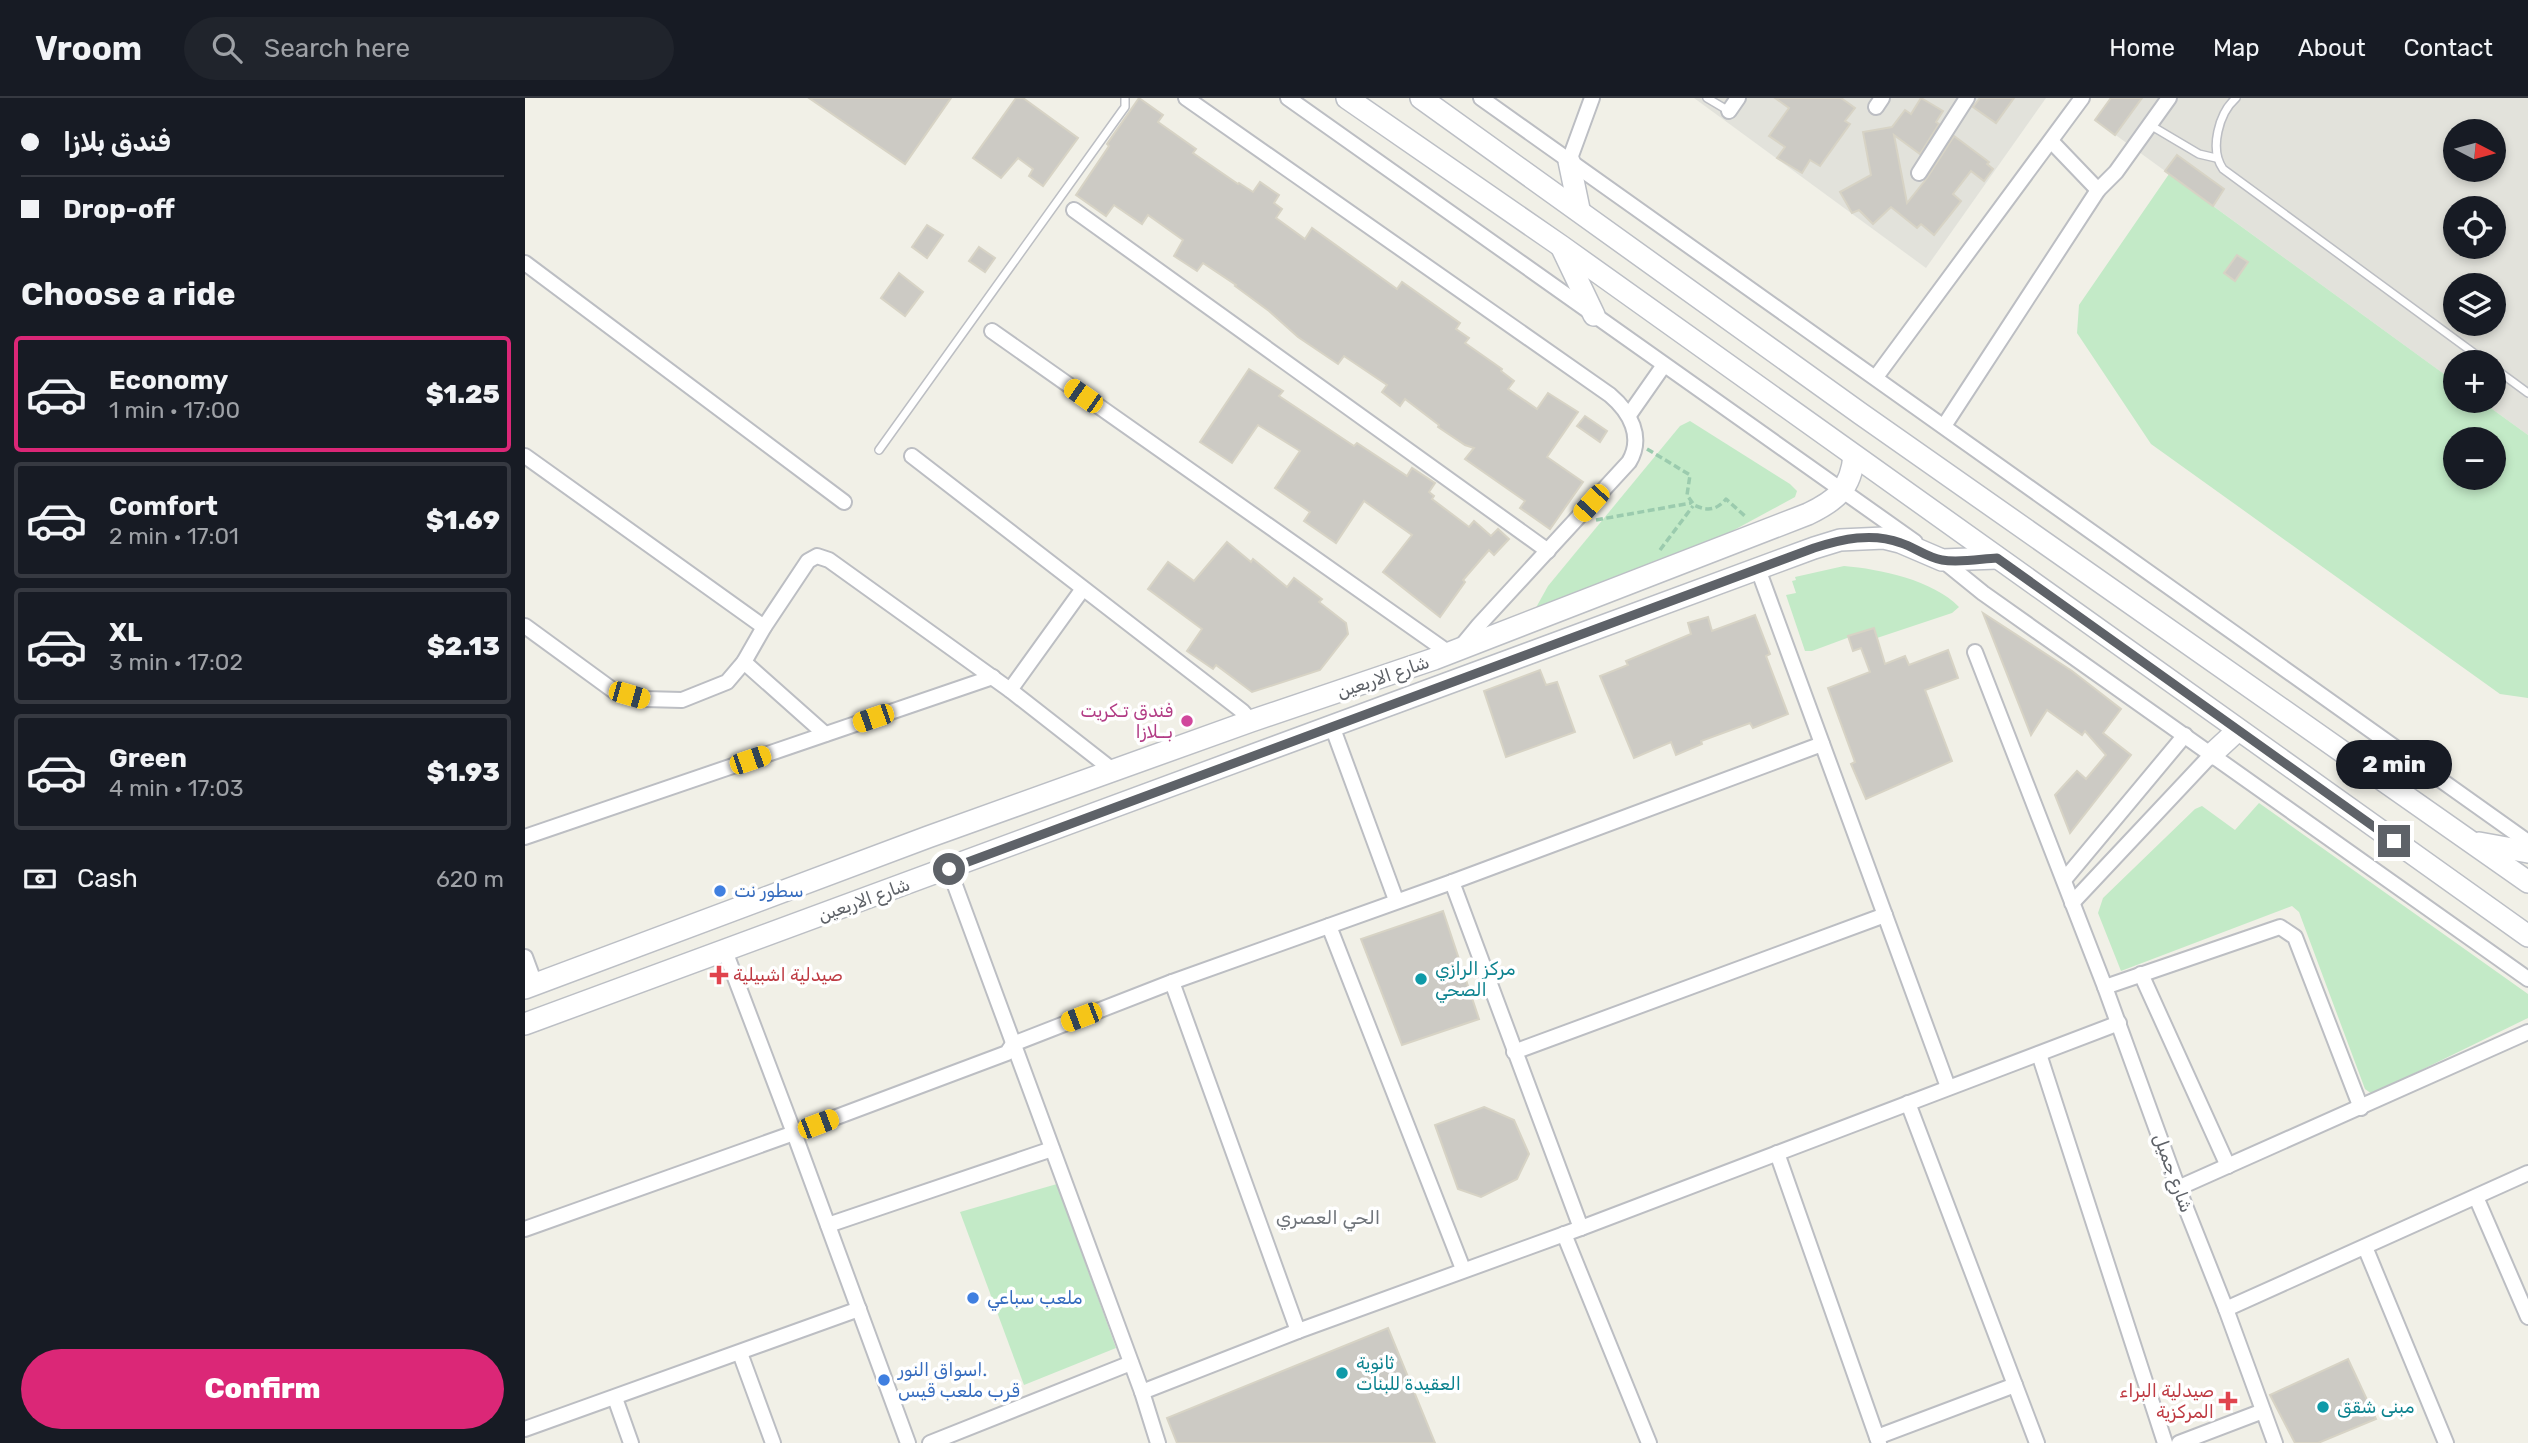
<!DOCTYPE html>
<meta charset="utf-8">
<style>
:root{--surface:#171b24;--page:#20242c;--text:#f1f3f6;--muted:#9ea1a6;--line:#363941;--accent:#db2777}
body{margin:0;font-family:Rubik,Vazirmatn,sans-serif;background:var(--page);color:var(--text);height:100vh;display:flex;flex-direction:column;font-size:26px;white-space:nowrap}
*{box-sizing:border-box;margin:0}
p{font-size:23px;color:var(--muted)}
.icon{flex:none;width:38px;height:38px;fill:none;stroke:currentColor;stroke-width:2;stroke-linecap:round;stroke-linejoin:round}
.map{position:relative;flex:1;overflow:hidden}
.side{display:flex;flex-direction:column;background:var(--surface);width:525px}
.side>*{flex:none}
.banner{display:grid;align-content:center;height:154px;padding:0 21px;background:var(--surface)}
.needle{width:46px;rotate:96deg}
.fabs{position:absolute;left:1918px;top:21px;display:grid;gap:14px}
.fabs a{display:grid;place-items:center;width:63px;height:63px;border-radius:50%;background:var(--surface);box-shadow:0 4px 10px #0003;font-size:35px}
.end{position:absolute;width:32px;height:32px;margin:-16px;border:9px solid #5e6268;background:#fff;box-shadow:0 0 0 4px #fff}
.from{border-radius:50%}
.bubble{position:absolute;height:49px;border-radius:24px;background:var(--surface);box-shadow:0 4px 10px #0003;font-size:23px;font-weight:800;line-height:49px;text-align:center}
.car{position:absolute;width:21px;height:42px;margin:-21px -10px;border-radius:9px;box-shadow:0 0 5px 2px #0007;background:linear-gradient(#f5c518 24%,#345 0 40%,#f5c518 0 76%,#345 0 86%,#f5c518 0)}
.banner b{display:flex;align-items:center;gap:24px;height:66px;font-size:26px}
.banner b+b{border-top:2px solid var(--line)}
.banner i{width:18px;height:18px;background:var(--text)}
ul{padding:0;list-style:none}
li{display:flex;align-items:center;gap:21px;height:116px;margin:0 14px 10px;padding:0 7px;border:4px solid var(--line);border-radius:7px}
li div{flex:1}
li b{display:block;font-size:26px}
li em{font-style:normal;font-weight:800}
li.on{border-color:var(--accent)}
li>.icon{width:63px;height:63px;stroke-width:1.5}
h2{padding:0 21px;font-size:32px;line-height:84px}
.pay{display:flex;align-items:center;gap:18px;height:77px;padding:0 21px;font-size:26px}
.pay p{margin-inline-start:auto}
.button{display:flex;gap:14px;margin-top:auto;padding:14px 21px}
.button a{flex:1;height:80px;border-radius:42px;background:var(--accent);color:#fff;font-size:28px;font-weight:800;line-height:80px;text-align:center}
header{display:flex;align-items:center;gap:42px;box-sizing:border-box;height:98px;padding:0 35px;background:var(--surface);border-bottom:2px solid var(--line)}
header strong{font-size:33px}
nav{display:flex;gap:38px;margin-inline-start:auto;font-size:24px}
.search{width:490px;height:63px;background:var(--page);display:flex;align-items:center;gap:18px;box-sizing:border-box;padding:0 24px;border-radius:38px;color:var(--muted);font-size:26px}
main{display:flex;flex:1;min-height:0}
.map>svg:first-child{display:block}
</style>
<header>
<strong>Vroom</strong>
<div class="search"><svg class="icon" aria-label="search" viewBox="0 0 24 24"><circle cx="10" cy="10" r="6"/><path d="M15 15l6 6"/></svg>Search here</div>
<nav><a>Home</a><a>Map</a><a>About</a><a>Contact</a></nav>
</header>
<main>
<section class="side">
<div class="banner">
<b><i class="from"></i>فندق بلازا</b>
<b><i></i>Drop-off</b>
</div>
<h2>Choose a ride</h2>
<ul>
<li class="on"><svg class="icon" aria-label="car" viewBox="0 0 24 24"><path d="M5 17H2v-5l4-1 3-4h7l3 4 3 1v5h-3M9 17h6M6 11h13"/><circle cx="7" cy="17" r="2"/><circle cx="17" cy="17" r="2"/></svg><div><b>Economy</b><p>1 min · 17:00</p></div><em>$1.25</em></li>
<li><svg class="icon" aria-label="car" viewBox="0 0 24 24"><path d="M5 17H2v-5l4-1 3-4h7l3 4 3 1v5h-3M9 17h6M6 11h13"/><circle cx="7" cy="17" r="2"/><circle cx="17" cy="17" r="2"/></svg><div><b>Comfort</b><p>2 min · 17:01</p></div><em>$1.69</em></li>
<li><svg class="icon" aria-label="car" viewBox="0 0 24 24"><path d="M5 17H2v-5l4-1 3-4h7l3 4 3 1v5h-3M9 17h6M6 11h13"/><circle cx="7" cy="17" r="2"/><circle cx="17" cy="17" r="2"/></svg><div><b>XL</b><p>3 min · 17:02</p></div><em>$2.13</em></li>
<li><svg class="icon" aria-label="car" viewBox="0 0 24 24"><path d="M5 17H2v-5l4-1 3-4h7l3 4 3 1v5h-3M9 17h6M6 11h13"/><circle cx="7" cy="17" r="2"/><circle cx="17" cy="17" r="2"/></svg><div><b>Green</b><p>4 min · 17:03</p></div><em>$1.93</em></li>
</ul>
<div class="pay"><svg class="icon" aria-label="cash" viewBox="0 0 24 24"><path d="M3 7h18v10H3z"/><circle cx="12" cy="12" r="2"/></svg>Cash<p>620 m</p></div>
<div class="button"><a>Confirm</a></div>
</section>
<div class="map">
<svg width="2003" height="1345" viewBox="0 0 2003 1345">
<rect width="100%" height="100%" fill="#f1f0e7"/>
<g fill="#e2e2db" fill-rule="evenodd">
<polygon points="1169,0 1521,0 1401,170"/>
<path d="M1585 0H2003V337L1956 303H1969V264H1930V284L1570 22ZM1930 33H1969V72H1930ZM1930 110H1969V149H1930ZM1930 187H1969V226H1930Z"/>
</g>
<g fill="#c3eac7" fill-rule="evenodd">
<path d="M1644 76 1930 284V303H1956L2003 337V600L1975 596 1626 346 1552 235 1554 207ZM1930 341H1969V380H1930Z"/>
<polygon points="1165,323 1265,386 1272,393 1270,399 1198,438 1008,515 1023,488 1155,328"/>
<path d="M1319 468C1355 471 1408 482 1434 509L1427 515 1352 540 1349 530 1287 553H1280L1261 497 1271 495 1267 483 1271 482 1270 479Z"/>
<polygon points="1734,705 2003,896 2003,920 1847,996 1840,991 1774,814 1767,808 1596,873 1573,815 1578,800 1670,711 1677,708 1710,732"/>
<polygon points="532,1086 591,1250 499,1287 435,1114"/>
</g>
<g fill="#cccac4" stroke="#d7d3c5" stroke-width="2">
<polygon points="284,0 426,0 380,66"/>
<polygon points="491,0 498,0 553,40 518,88 504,78 508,71 493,60 476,80 448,60"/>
<polygon points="614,0 638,17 633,24 671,51 668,55 713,86 714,85 728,94 735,84 754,97 749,105 757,111 751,120 780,141 787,130 872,191 877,184 935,225 931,231 944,240 940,245 977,271 976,273 989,283 983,291 1012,311 1023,295 1053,314 1022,359 1058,384 1025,431 995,410 1000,403 940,361 949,350 940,347 913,329 914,327 880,301 875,308 857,294 862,287 819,258 813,266 773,239 744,213 710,188 711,187 678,165 672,173 649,158 658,142 623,117 617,126 589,107 581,118 551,97 584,48 582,46"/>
<polygon points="1250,0 1316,0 1330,10 1320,23 1325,26 1295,68 1285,62 1277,75 1252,60 1260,49 1244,38 1264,10"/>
<polygon points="1396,0 1418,13 1411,24 1414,26 1395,56 1369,37 1382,105 1402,80 1429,38 1464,64 1462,66 1468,71 1459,83 1446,73 1428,96 1436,103 1409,137 1396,126 1392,130 1366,109 1348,126 1334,112 1327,115 1315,94 1346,77 1338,34 1367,29 1380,12 1386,16"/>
<polygon points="1455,0 1489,0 1471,25 1448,9"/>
<polygon points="1586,0 1617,0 1590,37 1570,22"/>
<polygon points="1652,57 1699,91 1688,108 1640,73"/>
<polygon points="402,127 418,137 402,160 387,149"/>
<polygon points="454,149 470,160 460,174 444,163"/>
<polygon points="1712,157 1723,164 1710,183 1699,175"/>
<polygon points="374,175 398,194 380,218 356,200"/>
<polygon points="724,271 758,293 754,298 829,348 832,345 882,378 887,370 910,385 904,394 909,398 907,401 944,429 949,423 966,438 973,431 984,441 969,457 964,452 938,482 940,484 915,519 858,474 887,437 839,403 811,445 779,423 785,414 750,390 775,353 733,327 707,365 675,344"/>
<polygon points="1060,318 1082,333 1075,344 1052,328"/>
<polygon points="702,444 726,464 728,461 762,489 769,480 797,501 794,504 821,525 823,536 795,572 727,594 691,567 688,571 662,553 677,531 623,491 643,464 669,483"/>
<polygon points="1458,515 1547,573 1596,611 1578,635 1606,657 1545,735 1530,697 1552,673 1561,681 1581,657 1560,633 1557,637 1522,612 1506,637"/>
<polygon points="1230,517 1245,556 1241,558 1263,616 1228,630 1225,625 1176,643 1177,646 1151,657 1146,644 1109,660 1075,578 1103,567 1101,563 1166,536 1163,525 1183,519 1187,533"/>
<polygon points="1349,530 1360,566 1380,558 1384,567 1423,552 1433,580 1400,592 1427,663 1341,701 1326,666 1330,664 1303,590 1345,574 1336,550 1328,553 1323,538"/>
<polygon points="1015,572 1021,587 1032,584 1050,634 981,659 959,593"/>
<polygon points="918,813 954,921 877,947 836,841"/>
<polygon points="959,1009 989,1022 1004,1056 992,1081 956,1099 933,1091 910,1027"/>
<polygon points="863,1230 910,1345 652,1345 642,1320"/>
<polygon points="1823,1261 1851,1321 1793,1345 1770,1345 1745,1297"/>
</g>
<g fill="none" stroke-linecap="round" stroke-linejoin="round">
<g stroke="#bcbec3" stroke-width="10">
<g id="lane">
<polyline points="1182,0 1204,13"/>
<path d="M1711 0C1694 15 1684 51 1698 71L1961 264"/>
<polyline points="1625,27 1674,56 1691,60"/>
<polyline points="1969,270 2003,295"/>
<polyline points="354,352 597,13 600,9 600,0"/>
</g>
</g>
<g stroke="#bcbec3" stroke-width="18">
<g id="street">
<path d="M661 0 1085 297C1105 314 1119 339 1104 364L954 527 935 550"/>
<polyline points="763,0 1390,444"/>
<polyline points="956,0 2003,744"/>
<polyline points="1351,9 1357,0"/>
<polyline points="1204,13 1213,0"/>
<polyline points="1526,43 1573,92 1591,74 1644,0"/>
<polyline points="1044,63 1067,0"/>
<polyline points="1394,75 1442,0"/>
<polyline points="549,112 1023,453"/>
<polyline points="0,165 319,404"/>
<polyline points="467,233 924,555"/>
<polyline points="1351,279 1557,0"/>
<polyline points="1104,317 1139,267"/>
<polyline points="1419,328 1573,92"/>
<polyline points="0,358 239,529"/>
<polyline points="387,358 717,613 726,623"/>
<polyline points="1416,461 1458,495 2003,881"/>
<polyline points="1233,471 1423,989"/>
<polyline points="0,528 89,593 119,601 157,602 202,584 219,564 239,529 283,463 292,458 304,462 485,592 557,492"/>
<polyline points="1450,554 1580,889 1653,1090 1701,1211 1750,1345"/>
<polyline points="219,564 300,636"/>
<polyline points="485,592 590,674"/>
<polyline points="807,628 871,802"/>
<polyline points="0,739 468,579"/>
<polyline points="424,771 617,1294 633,1345"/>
<polyline points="1539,782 1660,637"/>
<polyline points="1547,805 1687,656"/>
<polyline points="804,828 938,1171"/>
<polyline points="200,853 269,1035 383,1345"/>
<polyline points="0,859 10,886"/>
<polyline points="1616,876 1703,1068"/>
<polyline points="647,884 773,1233"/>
<polyline points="1580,889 1755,829 1770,839 1836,1010"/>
<polyline points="989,954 1360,817"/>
<polyline points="1514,956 1640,1345"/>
<polyline points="1383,1005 1512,1345"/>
<polyline points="1252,1055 1354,1345"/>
<polyline points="1653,1090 2003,934"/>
<polyline points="1951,1099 2003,1219"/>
<polyline points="303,1127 527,1051"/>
<polyline points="1056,1130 927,784 1297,646"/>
<polyline points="0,1131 269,1035 482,955 488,946 647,884 927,784"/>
<polyline points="1039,1136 1124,1345"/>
<polyline points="1840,1149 1921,1345"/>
<polyline points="1701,1211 2003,1075"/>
<polyline points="215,1255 248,1345"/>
<polyline points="617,1294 773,1233 1056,1130 1594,925"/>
<polyline points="90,1300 106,1345"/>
<polyline points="0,1331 334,1211"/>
<polyline points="1352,1339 1490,1287"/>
<polyline points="405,1345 606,1265"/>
<polyline points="1654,1345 1738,1313"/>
</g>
</g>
<g stroke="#bcbfc5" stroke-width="24">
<g id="secondary">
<polyline points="822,0 1036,148 2003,838"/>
<polyline points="896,0 1336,316 2003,784"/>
<polyline points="1044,63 1054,111"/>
<polyline points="1037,150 1069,217"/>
<polyline points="1687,656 1713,632"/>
<polyline points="1954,745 2003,754"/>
<path d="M0 890 403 739 726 623 909 561 1283 416C1312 402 1326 390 1329 358"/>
<polyline points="0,926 1289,450 1315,442 1359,440 1375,444 1417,462 1472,460"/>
</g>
</g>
<g stroke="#9bcbae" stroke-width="3.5" stroke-dasharray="7 3.5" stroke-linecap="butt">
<path d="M1122 351 1165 377 1162 397 1169 407C1182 413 1191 413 1201 401L1221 419"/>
<polyline points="1071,422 1166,405"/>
<polyline points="1135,452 1168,408"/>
</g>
<use href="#lane" stroke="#fff" stroke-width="7"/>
<use href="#street" stroke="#fff" stroke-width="14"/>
<use href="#secondary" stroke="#fff" stroke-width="21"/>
</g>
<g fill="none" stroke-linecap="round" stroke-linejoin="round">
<path stroke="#5e6268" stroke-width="9" d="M424 771 1289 450C1317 441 1347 434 1376 445 1389 449 1403 460 1417 462 1434 465 1455 461 1472 460L1869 743"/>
</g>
<circle fill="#d1479c" stroke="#fff" stroke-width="2.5" cx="662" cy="623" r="7"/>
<g fill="#3f7fe0" stroke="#fff" stroke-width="2.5">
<circle cx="195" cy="793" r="7"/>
<circle cx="448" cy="1200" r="7"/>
<circle cx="359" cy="1282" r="7"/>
</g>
<g fill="#e0444e" stroke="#fff" stroke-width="2.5">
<path d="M190.5 866.5h7v7h7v7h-7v7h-7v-7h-7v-7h7z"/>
<path d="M1699.5 1292.5h7v7h7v7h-7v7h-7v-7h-7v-7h7z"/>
</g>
<g fill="#0f9aa8" stroke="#fff" stroke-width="2.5">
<circle cx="896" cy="881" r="7"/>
<circle cx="817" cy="1275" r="7"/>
<circle cx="1798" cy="1309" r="7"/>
</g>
<g text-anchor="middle" stroke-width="7" stroke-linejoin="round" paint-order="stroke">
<g font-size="18" fill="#5e6268" stroke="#fff">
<text transform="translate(858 579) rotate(-19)" y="6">شارع الاربعين</text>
<text transform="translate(339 802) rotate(-20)" y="6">شارع الاربعين</text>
<text transform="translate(1648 1075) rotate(70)" y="6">شارع جميل</text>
</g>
<g font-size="18" fill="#b23c85" stroke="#fff" text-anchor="end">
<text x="648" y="619">فندق تـكريت<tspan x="648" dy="21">بــلازا</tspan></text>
</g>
<g font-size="18" fill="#366cbe" stroke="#fff" text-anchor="start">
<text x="209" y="799">سطور نت</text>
<text x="462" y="1206">ملعب سباعي</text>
<text x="373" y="1278">اسواق النور.<tspan x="373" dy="21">قرب ملعب قيس</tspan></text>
</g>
<g font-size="18" fill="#0d838f" stroke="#fff" text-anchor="start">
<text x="910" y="877">مركز الرازي<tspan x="910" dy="21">الصحي</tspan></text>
<text x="831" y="1271">ثانوية<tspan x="831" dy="21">العقيدة للبنات</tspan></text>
<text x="1812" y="1315">مبنى شقق</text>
</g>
<g font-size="18" fill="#be3a42" stroke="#fff" text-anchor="start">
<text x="208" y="883">صيدلية اشبيلية</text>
<text x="1689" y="1299" text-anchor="end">صيدلية البراء<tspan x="1689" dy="21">المركزية</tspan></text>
</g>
<g font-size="19" fill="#6f747a" stroke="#fff">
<text x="803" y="1126">الحي العصري</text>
</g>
</g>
</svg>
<div class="fabs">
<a><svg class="needle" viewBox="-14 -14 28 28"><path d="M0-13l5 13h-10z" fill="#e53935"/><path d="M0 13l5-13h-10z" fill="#9ea1a6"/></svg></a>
<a><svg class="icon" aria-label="locate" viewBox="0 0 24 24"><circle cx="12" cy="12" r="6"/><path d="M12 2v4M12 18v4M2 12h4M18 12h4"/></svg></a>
<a><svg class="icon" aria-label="layers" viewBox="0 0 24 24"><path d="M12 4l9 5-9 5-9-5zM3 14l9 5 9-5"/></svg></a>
<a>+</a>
<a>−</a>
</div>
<i class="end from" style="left:424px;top:771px"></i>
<i class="end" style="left:1869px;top:743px"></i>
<div class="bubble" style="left:1811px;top:642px;width:116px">2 min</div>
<i class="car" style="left:558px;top:298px;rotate:305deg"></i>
<i class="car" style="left:1066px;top:405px;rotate:222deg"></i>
<i class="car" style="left:104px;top:597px;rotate:106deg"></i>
<i class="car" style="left:348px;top:620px;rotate:251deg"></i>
<i class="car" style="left:225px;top:662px;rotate:71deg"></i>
<i class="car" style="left:556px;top:919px;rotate:249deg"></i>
<i class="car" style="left:293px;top:1026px;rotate:69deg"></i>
</div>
</main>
